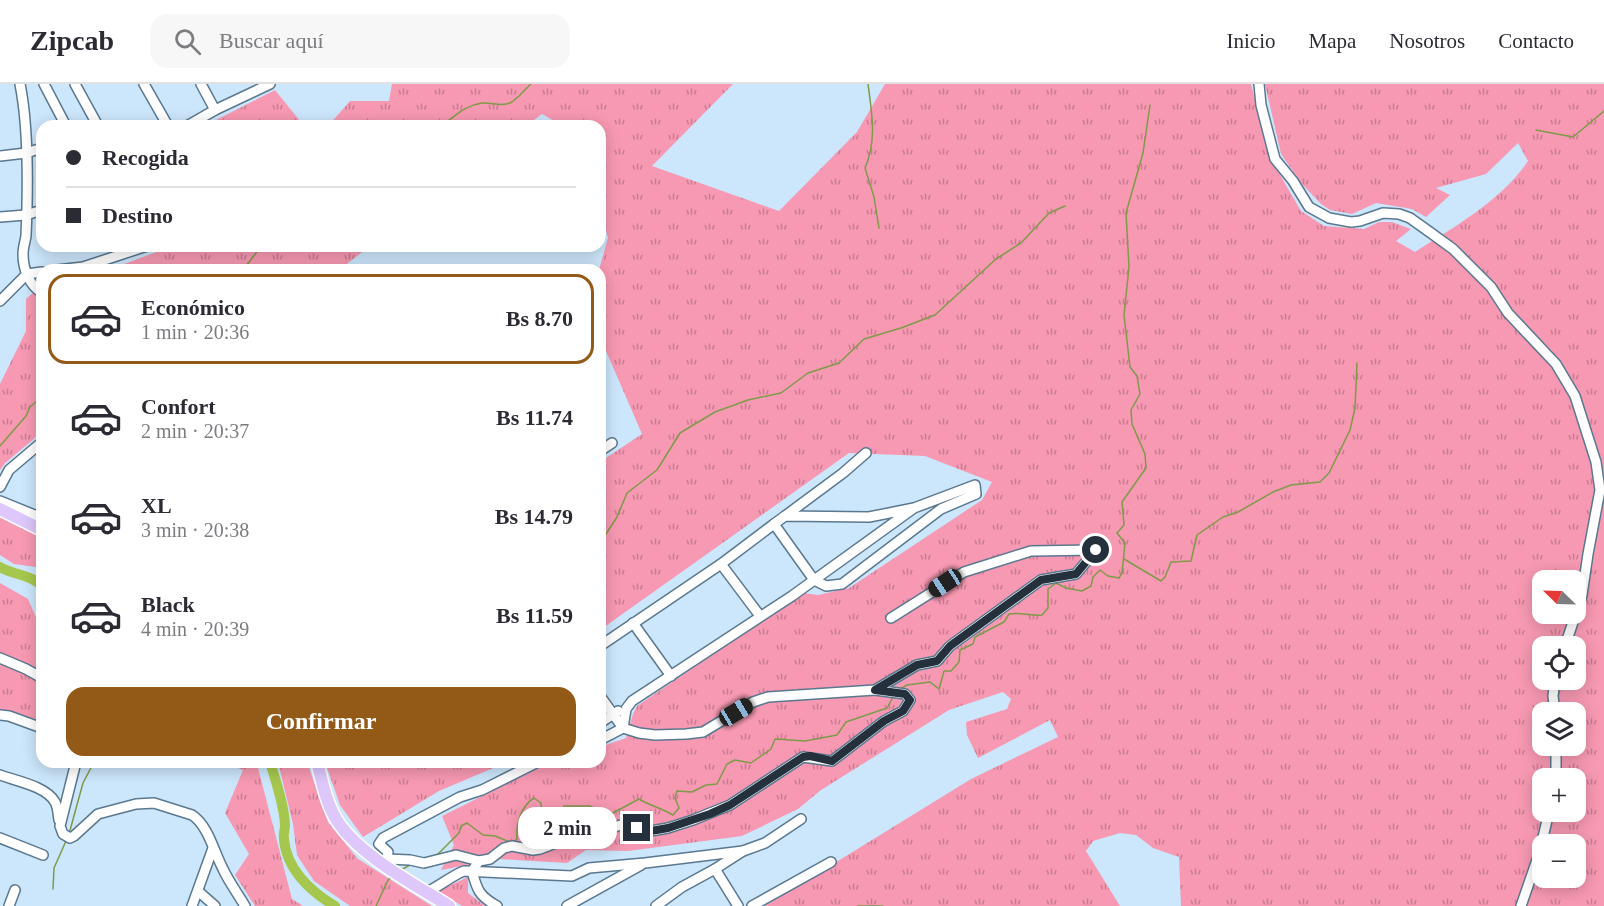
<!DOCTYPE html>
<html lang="es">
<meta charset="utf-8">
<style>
:root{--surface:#fff;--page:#f7f7f7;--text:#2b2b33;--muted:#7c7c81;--line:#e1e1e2;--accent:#935917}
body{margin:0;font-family:Georgia,serif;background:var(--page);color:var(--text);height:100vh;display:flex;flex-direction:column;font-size:22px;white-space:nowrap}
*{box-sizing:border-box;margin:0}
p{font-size:20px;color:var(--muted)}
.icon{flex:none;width:33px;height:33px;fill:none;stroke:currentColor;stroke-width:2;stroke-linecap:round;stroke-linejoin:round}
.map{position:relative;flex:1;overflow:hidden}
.sheet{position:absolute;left:36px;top:180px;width:570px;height:504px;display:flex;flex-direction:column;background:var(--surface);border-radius:18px;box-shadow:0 3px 15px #0003}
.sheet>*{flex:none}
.guide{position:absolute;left:36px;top:36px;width:570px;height:132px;border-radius:18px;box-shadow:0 3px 15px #0003;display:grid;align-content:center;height:132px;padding:0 30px;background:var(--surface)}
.needle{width:39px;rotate:293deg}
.fabs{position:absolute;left:1532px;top:486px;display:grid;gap:12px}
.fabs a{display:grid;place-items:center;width:54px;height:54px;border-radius:12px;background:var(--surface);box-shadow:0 3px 15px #0003;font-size:30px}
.end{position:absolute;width:27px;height:27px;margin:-14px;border:8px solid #24303b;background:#fff;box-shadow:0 0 0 3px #fff}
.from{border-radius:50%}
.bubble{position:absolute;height:42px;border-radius:18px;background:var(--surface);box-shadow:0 3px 15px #0003;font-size:20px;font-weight:600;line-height:42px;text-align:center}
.car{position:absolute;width:18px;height:36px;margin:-18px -9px;border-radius:8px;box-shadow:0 0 4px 2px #0007;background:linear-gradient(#222 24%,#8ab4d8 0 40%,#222 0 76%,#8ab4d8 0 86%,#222 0)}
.guide b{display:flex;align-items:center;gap:21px;height:57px;font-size:22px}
.guide b+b{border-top:2px solid var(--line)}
.guide i{width:15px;height:15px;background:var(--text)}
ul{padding:10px 0 0;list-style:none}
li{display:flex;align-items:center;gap:18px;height:90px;margin:0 12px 9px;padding:0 18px;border:3px solid transparent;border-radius:18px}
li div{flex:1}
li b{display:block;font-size:22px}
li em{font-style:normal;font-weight:600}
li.on{border-color:var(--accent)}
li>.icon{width:54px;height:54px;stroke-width:1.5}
.primary-button{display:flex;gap:12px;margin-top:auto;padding:12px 30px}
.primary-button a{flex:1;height:69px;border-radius:18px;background:var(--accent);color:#fff;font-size:24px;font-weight:600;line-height:69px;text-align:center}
header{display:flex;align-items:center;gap:36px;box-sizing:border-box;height:84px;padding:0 30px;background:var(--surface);border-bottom:2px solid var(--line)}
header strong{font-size:28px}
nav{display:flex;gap:33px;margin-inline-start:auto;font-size:21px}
.search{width:420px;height:54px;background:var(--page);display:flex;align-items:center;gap:15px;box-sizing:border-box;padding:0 21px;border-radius:18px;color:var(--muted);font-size:22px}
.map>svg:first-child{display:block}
</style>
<header>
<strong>Zipcab</strong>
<div class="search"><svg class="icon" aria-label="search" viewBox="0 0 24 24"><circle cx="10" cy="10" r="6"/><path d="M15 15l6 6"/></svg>Buscar aquí</div>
<nav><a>Inicio</a><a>Mapa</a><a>Nosotros</a><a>Contacto</a></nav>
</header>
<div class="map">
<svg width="1604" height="822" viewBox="0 0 1604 822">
<defs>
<pattern id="grass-tufts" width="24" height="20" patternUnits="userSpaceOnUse" patternTransform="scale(1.5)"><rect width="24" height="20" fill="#f799b2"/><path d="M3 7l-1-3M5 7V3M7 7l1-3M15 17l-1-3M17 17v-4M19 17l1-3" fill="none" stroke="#c87d92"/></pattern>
</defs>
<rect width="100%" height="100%" fill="#cce6fb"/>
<g fill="url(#grass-tufts)" fill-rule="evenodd">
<path d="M392 0H733L652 82 779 127 857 48 885 0H1251L1269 72 1301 127 1324 142 1364 145 1379 138H1392L1411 145 1396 157 1415 168C1455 142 1501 117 1528 77L1518 59 1486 90 1436 104 1450 111 1426 133 1412 125 1376 119 1352 130 1330 126 1321 120 1302 100 1281 70 1265 0H1604V822H1181L1179 773 1153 764 1136 751 1120 749 1093 757 1086 767 1120 822H765L971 695 1058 653 1050 636 978 674 967 651 966 638 1007 625 1011 615 1003 608 949 626 821 706 798 725 742 752 628 767 586 766 567 779 498 775 441 786 454 761 442 732 549 679 600 678V663L626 654 633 630 637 622 803 509 818 511 849 504 982 416 992 398 925 372 849 369 600 546V378L642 350 600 253 599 186 608 154 600 124V42H563L542 30 526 42H328L350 17H389ZM1542 496H1575V530H1542ZM1542 562H1575V596H1542ZM1542 628H1575V662H1542ZM1542 694H1575V728H1542ZM1542 760H1575V794H1542Z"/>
<polygon points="275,6 304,42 204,42"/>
<polygon points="173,162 370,162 339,186 129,186 124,180"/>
<polygon points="42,201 42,348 5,379 0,386 0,300 26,247 26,215"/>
<polygon points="0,431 42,453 42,489 36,483 14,480 0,471"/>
<polygon points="0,499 28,515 42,547 42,637 0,625"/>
<polygon points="222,678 255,678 257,680 292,815 303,822 255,822 235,791 249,770 225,729 243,686"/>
<polygon points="278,678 307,678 328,738 358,775 432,822 350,822 314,797 297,771 293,740"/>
<polygon points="325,678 504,678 505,679 439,707 363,753 340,721"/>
<polygon points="468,793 468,809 485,822 462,822 438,807"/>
</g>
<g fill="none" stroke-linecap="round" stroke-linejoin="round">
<g stroke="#7f9a48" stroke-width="1.5">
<path d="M868 0C872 30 877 56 865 84L874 113 879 144"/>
<path d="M441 42C456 32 463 22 482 19 491 18 501 23 510 19 518 15 524 6 531 0"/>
<polyline points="1536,46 1573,53 1604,27"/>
<polyline points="243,186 259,165 267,162"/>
<polyline points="0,362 26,332 30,323 37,317 42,317"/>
<polyline points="600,454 604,453 617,433 627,409 657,386 680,349 715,328 748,316 781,309 808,289 839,279 864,255 901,244 935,231 996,175 1021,159 1049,129 1065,122"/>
<polyline points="1124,475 1161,497 1165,493 1171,478 1191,477 1197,451 1223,433 1238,428 1273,408 1291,401 1320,398 1329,389 1350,346 1355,324 1357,279"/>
<path d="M900 605 907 601 930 598 939 605 944 587H951L959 578 960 566 973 560 975 553 1004 538 1009 530C1020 528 1030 532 1042 531L1048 524V505L1056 499 1066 504 1082 507 1091 502 1093 493 1100 486 1108 492 1119 494 1122 489 1125 459 1117 449 1124 441 1122 418 1146 384 1145 370 1132 340 1131 326 1140 310 1137 292 1130 283 1124 231 1129 183 1126 129 1143 69 1150 21"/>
<polyline points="69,750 83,699 94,678"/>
<path d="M423 775 437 771 459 749 461 742 467 739 483 751 495 752 512 759 517 755C516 740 521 722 534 714L541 719 543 749 551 757C563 747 556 733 564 722H589L611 730 639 715C650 722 662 724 673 731L679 724 675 714 677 707 692 708 706 701 717 700 727 680 735 676 751 679 771 665 775 655 805 657 837 651 846 638 887 624 893 613"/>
<polyline points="401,786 410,781"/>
<polyline points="53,805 54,784 66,757"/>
<polyline points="376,822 388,796 393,792"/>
<polyline points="858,822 883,822"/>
</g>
<g stroke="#a6c74d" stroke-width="10">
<path d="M0 483C13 491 34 491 42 503"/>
<path d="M270 678C276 698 284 720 285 741 285 746 283 750 284 755 286 785 311 808 335 822"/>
</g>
<g stroke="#5a788f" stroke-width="12">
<g id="minor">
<path d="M20 0C29 45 28 106 26 152 25 158 23 164 23 170 23 185 29 201 42 209"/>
<polyline points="44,0 66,42"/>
<polyline points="75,0 98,42"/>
<polyline points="144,0 168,42"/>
<polyline points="201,0 215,26"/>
<polyline points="1259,0 1261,21 1275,75 1293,97 1309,123 1329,134 1351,138 1360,137 1383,129 1399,130 1410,134 1431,149 1453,165 1491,203 1508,229 1556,280 1575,312 1596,378 1600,406 1588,470 1582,511 1565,562"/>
<polyline points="187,42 215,26 270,0"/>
<polyline points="0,72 26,69 42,64"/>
<polyline points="0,133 26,131 42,126"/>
<polyline points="57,186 83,183 147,162"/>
<polyline points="0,217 27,190 42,188"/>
<polyline points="600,367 612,359"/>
<polyline points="0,403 9,386 42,358"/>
<polyline points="0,417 42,434"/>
<polyline points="785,432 843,389 866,369"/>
<polyline points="721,480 760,532"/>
<polyline points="633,539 671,592"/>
<polyline points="600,562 721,480 774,440"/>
<polyline points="0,574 26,585 42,594"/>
<polyline points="600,612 623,644 639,649 655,651 686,650 703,648 753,618 768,613 875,606 917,581 937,577 950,562 1041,496 1076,490 1096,466 1031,467 964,488 891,534"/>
<polyline points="1555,628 1553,612 1555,596"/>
<polyline points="0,631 9,632 42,644"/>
<polyline points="600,639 618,627"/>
<polyline points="600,656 623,644 626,625 632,617 792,512 914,424 975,401 976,410 941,425 842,500 826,502 814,496 774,440 785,432 869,433 914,424"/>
<path d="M76 678 60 742 63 750 70 754 74 752 98 730 136 720 154 719 192 731C208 741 214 768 223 785 229 798 238 810 245 822"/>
<path d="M0 691C16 697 46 702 55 718 58 723 58 730 59 736"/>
<polyline points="1556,694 1556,662"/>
<polyline points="0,754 43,771"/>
<polyline points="387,775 410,776 424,779 456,771 479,777"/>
<polyline points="383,779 387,775 388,768 379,760 383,754 460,713 482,706 538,678"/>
<polyline points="715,785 738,822"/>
<polyline points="198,807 215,822"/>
<path d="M427 808C440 802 451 792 464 787L572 792 589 784 645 779 743 767"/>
<polyline points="9,822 15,806"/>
<polyline points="192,822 213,764"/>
<path d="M497 822C479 812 477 806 472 787L479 777 490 775 504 764 512 762 533 766 540 765 564 756 582 758 594 756 605 746 624 740 651 747 668 744 693 736 730 721 803 673 832 677 884 637 903 627 910 616 905 610 875 606"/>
<polyline points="567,822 641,781"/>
<polyline points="656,822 682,803 715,785 743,767 765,759 801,735"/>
<polyline points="752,822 831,778"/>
<polyline points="1521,822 1539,770 1549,728"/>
</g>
</g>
<g stroke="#fff" stroke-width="15">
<g id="major">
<polyline points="0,425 42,446"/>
<path d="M317 678C322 697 326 718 336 735 358 771 414 800 449 822"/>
</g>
</g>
<use href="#minor" stroke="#fff" stroke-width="9"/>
<use href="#major" stroke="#ddc7fb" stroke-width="12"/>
</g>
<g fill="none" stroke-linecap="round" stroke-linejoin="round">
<polyline stroke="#24303b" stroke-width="8" points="637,744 651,747 668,744 710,730 730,721 803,673 810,672 832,677 884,637 903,627 910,616 905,610 875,606 917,581 937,577 950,562 1041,496 1076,490 1096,466"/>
</g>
</svg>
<div class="fabs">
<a><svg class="needle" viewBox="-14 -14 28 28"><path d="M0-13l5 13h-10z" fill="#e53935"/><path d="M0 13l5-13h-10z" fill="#7c7c81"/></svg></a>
<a><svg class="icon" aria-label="locate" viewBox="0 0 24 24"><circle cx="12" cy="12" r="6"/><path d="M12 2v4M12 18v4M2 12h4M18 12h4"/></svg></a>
<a><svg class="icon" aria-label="layers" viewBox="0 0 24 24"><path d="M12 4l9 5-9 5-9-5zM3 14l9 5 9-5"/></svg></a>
<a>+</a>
<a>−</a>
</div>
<i class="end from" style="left:1096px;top:466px"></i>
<i class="end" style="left:637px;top:744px"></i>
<div class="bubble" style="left:518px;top:723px;width:99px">2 min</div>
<i class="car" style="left:945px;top:499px;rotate:237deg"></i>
<i class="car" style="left:736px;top:628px;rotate:59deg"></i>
<div class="guide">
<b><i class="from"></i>Recogida</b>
<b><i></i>Destino</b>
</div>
<section class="sheet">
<ul>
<li class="on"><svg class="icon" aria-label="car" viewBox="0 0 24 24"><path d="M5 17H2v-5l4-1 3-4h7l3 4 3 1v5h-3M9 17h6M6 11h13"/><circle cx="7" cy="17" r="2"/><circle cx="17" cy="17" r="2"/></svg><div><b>Económico</b><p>1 min · 20:36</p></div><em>Bs 8.70</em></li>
<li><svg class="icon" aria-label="car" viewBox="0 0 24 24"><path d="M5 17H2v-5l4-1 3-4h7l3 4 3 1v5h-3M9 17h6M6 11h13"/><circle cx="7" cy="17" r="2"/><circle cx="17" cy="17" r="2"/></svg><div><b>Confort</b><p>2 min · 20:37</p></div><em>Bs 11.74</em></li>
<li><svg class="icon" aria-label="car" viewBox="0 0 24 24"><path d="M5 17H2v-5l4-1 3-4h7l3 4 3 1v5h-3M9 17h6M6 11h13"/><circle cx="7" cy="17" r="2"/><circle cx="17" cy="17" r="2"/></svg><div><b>XL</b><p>3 min · 20:38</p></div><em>Bs 14.79</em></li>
<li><svg class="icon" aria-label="car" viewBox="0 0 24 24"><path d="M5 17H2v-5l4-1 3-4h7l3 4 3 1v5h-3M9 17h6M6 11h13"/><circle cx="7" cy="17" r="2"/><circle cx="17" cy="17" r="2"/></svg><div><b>Black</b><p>4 min · 20:39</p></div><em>Bs 11.59</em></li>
</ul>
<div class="primary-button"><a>Confirmar</a></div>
</section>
</div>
